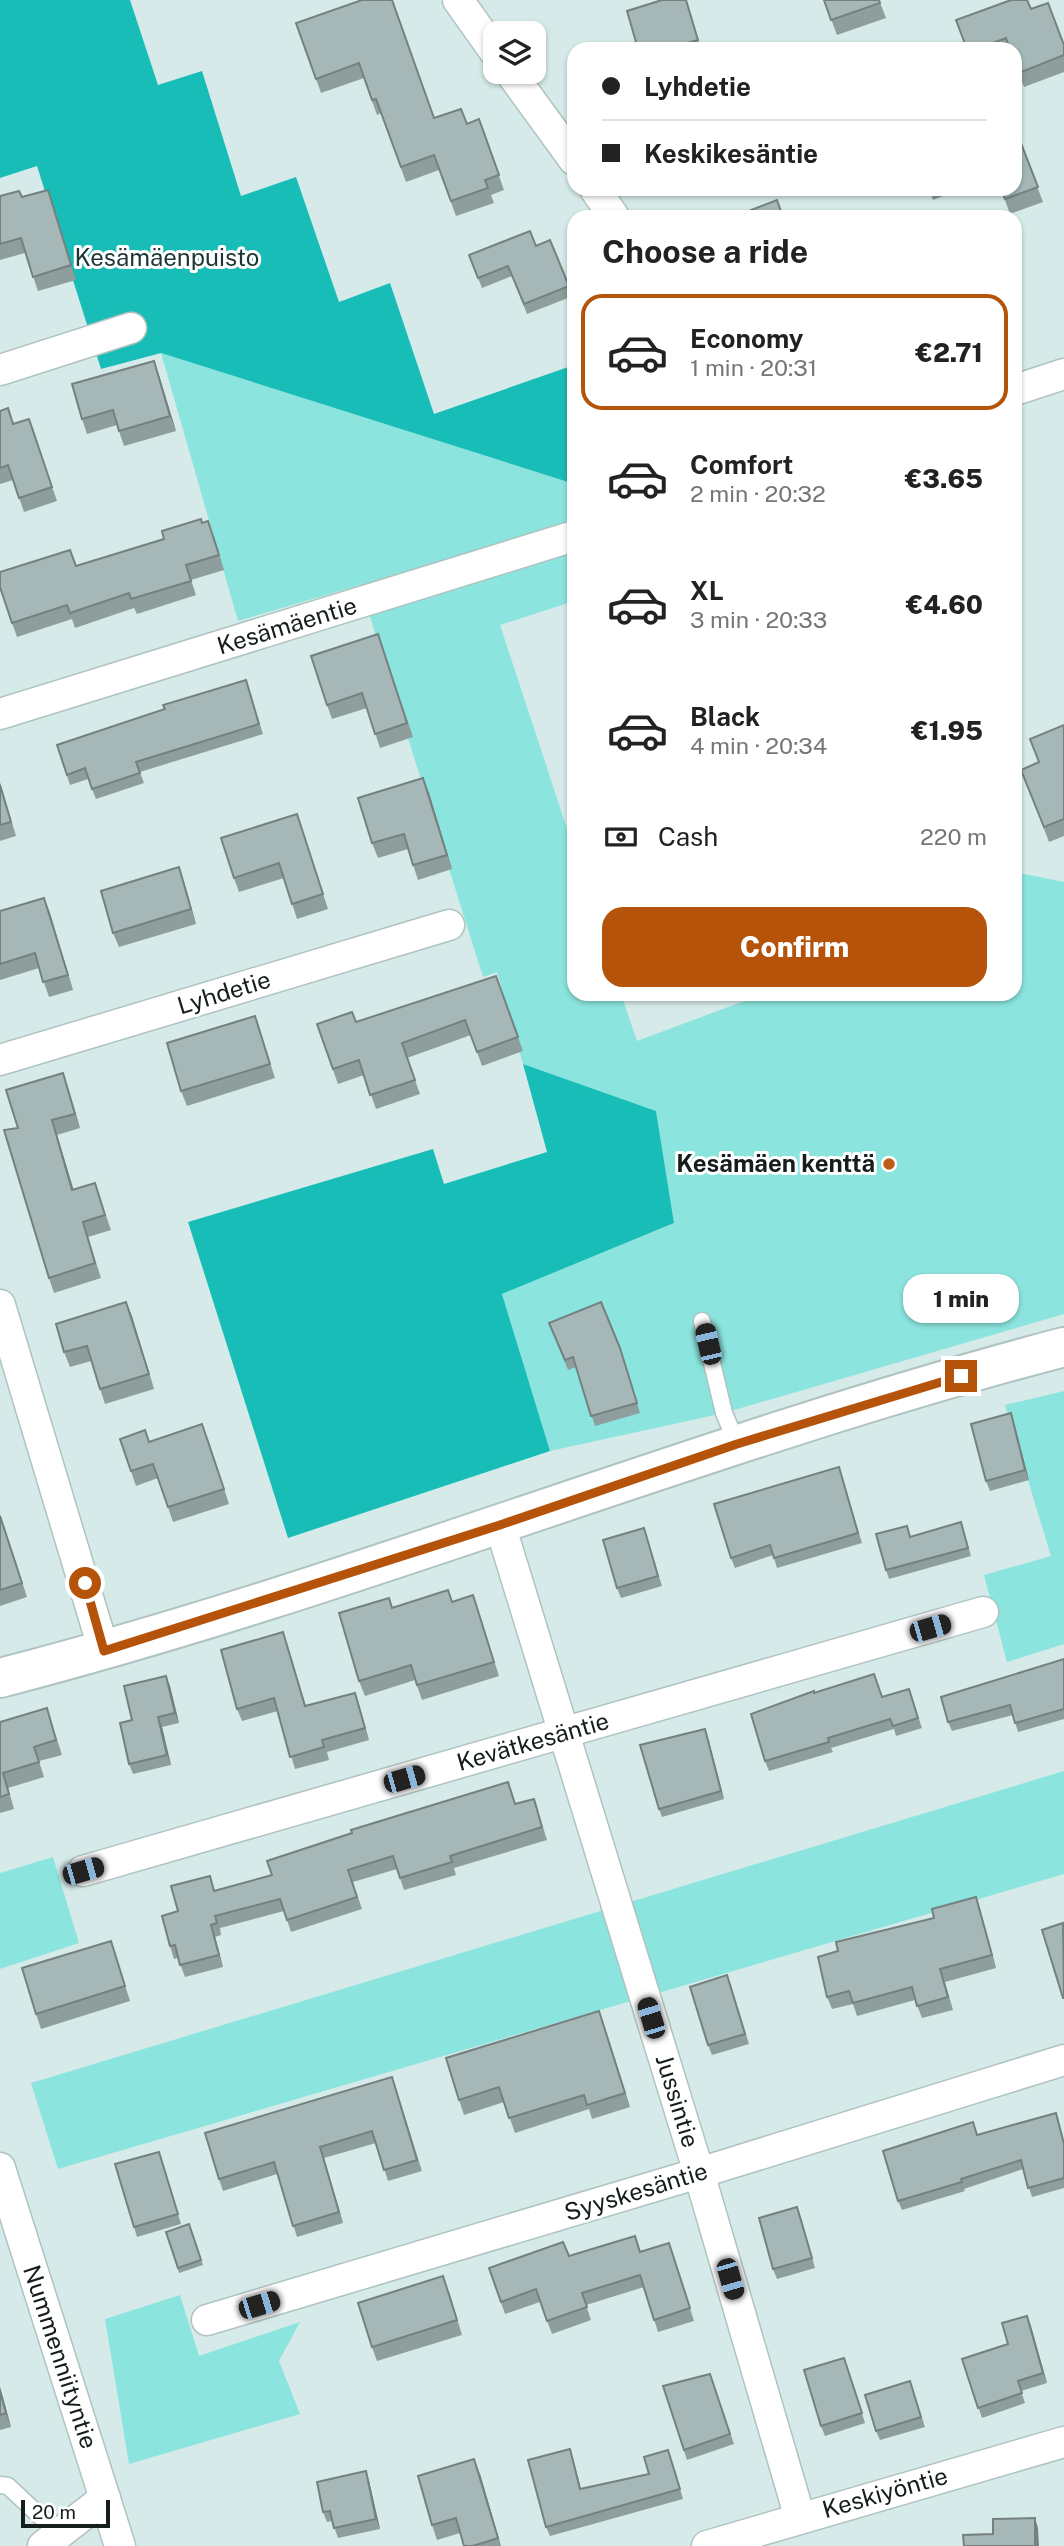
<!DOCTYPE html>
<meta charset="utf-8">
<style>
:root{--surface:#fff;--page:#f2f2f2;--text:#222;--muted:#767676;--line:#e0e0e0;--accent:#b45309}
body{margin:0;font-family:"Public Sans",sans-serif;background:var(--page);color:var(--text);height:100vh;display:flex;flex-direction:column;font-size:26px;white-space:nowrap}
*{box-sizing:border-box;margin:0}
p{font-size:23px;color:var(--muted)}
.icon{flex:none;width:38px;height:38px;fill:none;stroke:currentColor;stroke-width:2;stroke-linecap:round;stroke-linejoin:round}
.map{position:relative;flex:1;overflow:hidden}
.side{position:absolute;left:567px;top:210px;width:455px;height:791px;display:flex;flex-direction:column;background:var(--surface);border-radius:21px;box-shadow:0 2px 5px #0004}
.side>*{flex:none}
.banner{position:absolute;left:567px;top:42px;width:455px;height:154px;border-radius:21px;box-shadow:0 2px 5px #0004;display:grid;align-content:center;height:154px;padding:0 35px;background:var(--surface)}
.tools{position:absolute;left:483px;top:21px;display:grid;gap:14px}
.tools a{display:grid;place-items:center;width:63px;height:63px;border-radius:14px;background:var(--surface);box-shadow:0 2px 5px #0004;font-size:35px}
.scale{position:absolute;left:21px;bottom:18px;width:89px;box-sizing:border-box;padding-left:7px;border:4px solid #161e1d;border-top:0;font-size:19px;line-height:24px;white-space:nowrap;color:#161e1d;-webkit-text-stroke:5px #fff;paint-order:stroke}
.end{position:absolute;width:32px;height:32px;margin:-16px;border:9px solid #b45309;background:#fff;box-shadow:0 0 0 4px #fff}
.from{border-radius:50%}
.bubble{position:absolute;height:49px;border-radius:21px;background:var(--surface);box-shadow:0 2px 5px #0004;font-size:23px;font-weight:800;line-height:49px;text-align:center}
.car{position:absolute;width:21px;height:42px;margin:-21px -10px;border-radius:9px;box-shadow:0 0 5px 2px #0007;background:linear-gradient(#222 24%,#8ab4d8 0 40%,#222 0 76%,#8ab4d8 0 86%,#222 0)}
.banner b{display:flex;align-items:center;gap:24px;height:66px;font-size:26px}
.banner b+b{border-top:2px solid var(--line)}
.banner i{width:18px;height:18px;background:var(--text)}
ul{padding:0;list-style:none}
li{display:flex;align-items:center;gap:21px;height:116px;margin:0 14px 10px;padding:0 21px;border:4px solid transparent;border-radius:21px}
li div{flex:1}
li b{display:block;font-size:26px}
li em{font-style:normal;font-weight:800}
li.current{border-color:var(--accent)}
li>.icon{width:63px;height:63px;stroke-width:1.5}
h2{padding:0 35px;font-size:32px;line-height:84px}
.pay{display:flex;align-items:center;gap:18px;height:77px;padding:0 35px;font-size:26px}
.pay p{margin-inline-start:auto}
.action{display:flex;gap:14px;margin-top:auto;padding:14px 35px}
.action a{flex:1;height:80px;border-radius:21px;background:var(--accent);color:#fff;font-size:28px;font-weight:800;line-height:80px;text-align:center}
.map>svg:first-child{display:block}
</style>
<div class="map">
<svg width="1064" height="2546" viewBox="0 0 1064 2546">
<rect width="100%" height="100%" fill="#d6ebe9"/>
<g fill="#8be4de">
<polygon points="161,353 568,482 574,480 574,601 500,625 574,850 574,994 621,994 637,1041 763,994 1015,994 1015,872 1064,882 1064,1314 724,1413 550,1451 502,1294 674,1223 656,1111 523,1064 497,972 483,977 360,585 238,621"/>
<polygon points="1064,1391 1064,1644 1007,1662 984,1575 1051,1556 1005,1405"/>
<polygon points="1064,1771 1064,1874 58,2169 31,2083"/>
<polygon points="53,1857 79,1943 0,1969 0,1873"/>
<polygon points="180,2295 199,2356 300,2322 279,2361 300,2414 129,2464 105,2319"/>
</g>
<g fill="#19bdb7">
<polygon points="0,0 130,0 158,85 202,71 241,196 296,177 339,302 390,283 434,414 574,365 574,480 568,482 161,353 101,369 37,166 0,178"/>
<polygon points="523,1064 656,1111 674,1223 502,1294 550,1451 288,1538 188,1222 433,1149 444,1184 547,1152"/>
</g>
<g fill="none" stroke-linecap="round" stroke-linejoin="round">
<g stroke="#afc3c1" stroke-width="19">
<g id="service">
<polyline points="702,1321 724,1413 737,1444"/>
<polyline points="0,2485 8,2486 58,2533"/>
</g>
</g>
<g stroke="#afc3c1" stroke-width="33">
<g id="minor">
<polyline points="458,0 495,52"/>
<polyline points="510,72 574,160"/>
<polyline points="595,189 614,217"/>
<polyline points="0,370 131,328"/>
<polyline points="1015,390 1064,374"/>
<polyline points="0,714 574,536"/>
<polyline points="0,1060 449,925"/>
<polyline points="0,1305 104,1651"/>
<polyline points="500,1525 699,2173 800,2518"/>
<polyline points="83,1871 983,1612"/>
<polyline points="0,2168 120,2546"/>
<polyline points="207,2320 699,2173 1064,2060"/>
<polyline points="43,2546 105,2498"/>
<polyline points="707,2546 1064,2442"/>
</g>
</g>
<g stroke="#afc3c1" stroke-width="42">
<path id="tertiary" d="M0 1678C360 1585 705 1441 1064 1347"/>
</g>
<use href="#service" stroke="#fff" stroke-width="16"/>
<use href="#minor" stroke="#fff" stroke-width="30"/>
<use href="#tertiary" stroke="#fff" stroke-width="38"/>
</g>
<g fill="#8e9e9d">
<polygon points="362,0 434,118 467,124 479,119 504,190 491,195 494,203 456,216 439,170 406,182 381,113 377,115 364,78 321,93 296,23"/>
<polygon points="686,0 701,49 638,49"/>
<polygon points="824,0 879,0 886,18 837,35"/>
<polygon points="1031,9 1064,45 1064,72 1024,87 1015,64 1015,49 967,49"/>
<polygon points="1015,128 1043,202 1010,214 1001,189"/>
<polygon points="717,189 739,189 719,196"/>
<polygon points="929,189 961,189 933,200"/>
<polygon points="48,190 76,280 38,291 25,253 0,260 0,196 22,197"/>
<polygon points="550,240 573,296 527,314 512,276 482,288 469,255 536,246"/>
<polygon points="154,361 176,431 124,446 117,425 87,434 82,419"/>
<polygon points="0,411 13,424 29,419 57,501 24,512 13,480 0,484"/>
<polygon points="202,523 214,536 224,570 191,580 196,595 137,614 134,608 75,628 72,619 17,637 12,623 76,566 164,539"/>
<polygon points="378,634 413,737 380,748 367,708 332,719 327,705"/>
<polygon points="249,690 263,734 140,772 144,783 96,799 88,779 70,785 57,745"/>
<polygon points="1064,725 1064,836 1049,842 1027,784"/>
<polygon points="0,782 16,836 0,841"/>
<polygon points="429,793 452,869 418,880 408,849 378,858 372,843"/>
<polygon points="302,829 328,909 297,919 284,878 239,892 234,878"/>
<polygon points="184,882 196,924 119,947 113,933"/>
<polygon points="44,898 73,990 49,997 39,968 0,980 0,911"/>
<polygon points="496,976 523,1051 482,1066 471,1035 407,1058 420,1094 376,1109 364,1075 338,1084 317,1024 356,1022"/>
<polygon points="255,1016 275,1078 187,1106 181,1091"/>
<polygon points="68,1088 80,1128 57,1135 73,1190 95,1183 111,1230 88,1237 101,1278 54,1293 49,1278 18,1128"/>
<polygon points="126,1302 154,1389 105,1404 91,1361 70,1367 64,1352"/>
<polygon points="553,1333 620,1348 640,1413 595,1426 576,1367 568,1370"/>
<polygon points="1014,1423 1029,1480 990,1491 986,1481"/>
<polygon points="120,1439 149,1442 208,1439 229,1504 173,1522 158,1478 136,1486"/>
<polygon points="839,1467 862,1543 777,1568 773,1555 735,1568 731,1558"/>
<polygon points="0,1514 27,1597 0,1606"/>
<polygon points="961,1522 971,1556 889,1579 886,1570 910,1537"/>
<polygon points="644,1528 662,1586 621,1598 617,1588"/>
<polygon points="448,1590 452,1602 478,1610 499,1676 422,1700 415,1680 365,1696 359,1681 389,1598 393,1608"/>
<polygon points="283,1632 306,1706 355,1693 369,1740 327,1752 329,1760 295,1769 278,1711 242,1721 237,1709"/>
<polygon points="1064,1659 1064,1719 1018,1732 1013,1715 952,1731 948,1722"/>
<polygon points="166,1676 170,1686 179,1723 162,1727 171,1765 133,1774 129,1764 132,1720"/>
<polygon points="909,1689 922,1728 896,1736 894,1729 831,1748 833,1752 769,1771 765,1761 814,1693 882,1697"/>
<polygon points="47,1708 62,1755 39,1761 44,1777 8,1788 14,1809 0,1813 0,1722"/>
<polygon points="705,1729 724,1799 662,1817 659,1809"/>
<polygon points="516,1804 538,1811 547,1840 454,1868 456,1875 404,1890 397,1869 353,1882 362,1909 291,1932 284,1911 220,1928 221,1935 215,1937 223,1967 185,1977 178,1958 174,1959 170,1946 178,1911 216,1891"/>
<polygon points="976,1897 980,1909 996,1968 945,1982 953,2010 922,2018 915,2000 857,2016 853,2004 832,2009 827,1997 838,1951 934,1918"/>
<polygon points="111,1941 130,2001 41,2029 36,2014"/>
<polygon points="731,1985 749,2044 712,2055 708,2045"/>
<polygon points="599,2011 630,2107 592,2119 589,2109 515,2133 504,2102 464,2115 459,2100"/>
<polygon points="396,2088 422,2171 388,2181 376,2143 324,2158 343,2223 297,2237 277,2174 223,2191 219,2179"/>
<polygon points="1056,2113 1064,2141 1064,2188 1032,2197 1023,2169 964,2189 965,2191 902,2210 898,2201 978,2135"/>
<polygon points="159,2152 181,2224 137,2237 134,2227"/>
<polygon points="801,2217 815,2268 777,2279 773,2269"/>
<polygon points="189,2224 203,2265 179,2273 166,2232"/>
<polygon points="669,2243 694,2321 658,2332 644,2287 586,2305 591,2320 552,2334 540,2302 505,2314 489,2268 569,2256 640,2251"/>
<polygon points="449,2291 462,2335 377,2361 372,2347"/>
<polygon points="1027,2316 1047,2383 1021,2391 1025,2403 982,2418 962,2359 1008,2344"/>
<polygon points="844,2358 865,2423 825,2436 821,2426"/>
<polygon points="710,2374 734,2444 687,2460 663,2386"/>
<polygon points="910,2381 925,2427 880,2440 876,2431"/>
<polygon points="0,2387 11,2427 0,2430"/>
<polygon points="573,2458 581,2489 649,2474 671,2459 683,2499 550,2536 546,2527"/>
<polygon points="480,2474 501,2546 464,2546 460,2533 437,2540 432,2525"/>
<polygon points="369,2481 380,2529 338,2538 332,2521 327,2522 323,2512"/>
</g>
<g fill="#748180">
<polygon points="48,190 53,204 76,280 71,265"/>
<polygon points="154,361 159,375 176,431 170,416"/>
<polygon points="423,778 429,793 452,869 447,855"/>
<polygon points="179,867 184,882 196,924 191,909"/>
<polygon points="44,898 50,913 73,990 68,975"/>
<polygon points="63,1073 68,1088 80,1128 75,1114"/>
<polygon points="52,1120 57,1135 78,1204 72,1190"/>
<polygon points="126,1302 132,1316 154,1389 149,1374"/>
<polygon points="1011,1413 1014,1423 1029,1480 1025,1470"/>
<polygon points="166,1676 170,1686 179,1723 175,1713"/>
<polygon points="355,1693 359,1705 369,1740 365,1728"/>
<polygon points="158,1717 162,1727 171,1765 167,1755"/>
<polygon points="705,1729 708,1738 724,1799 721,1791"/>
<polygon points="976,1897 980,1909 996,1968 992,1955"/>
<polygon points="211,1925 215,1937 223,1967 219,1955"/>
<polygon points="599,2011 604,2025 630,2107 625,2093"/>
<polygon points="320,2147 324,2158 343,2223 339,2212"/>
<polygon points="1027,2316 1031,2326 1047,2383 1043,2373"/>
<polygon points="0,2387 11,2427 6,2413 0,2391"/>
<polygon points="474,2459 480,2474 501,2546 498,2538"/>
<polygon points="366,2471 369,2481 380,2529 376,2519"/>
<polygon points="1035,2518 1038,2528 1039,2546 1035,2546"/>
</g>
<g fill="#a5b8b7" stroke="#748180" stroke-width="2">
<polygon points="362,0 392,0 434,118 461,109 467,124 479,119 499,175 485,180 488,188 451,201 434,155 401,167 376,99 372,100 359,63 316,79 296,23"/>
<polygon points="662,0 686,0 698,40 667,49 638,49 627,11"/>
<polygon points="824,0 879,0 880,3 831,20"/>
<polygon points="1011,0 1027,0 1031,9 1048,3 1064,45 1064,55 1019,73 1015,63 1015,49 1010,49 1006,38 977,49 967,49 956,20"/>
<polygon points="1015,128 1038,187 1005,199 1001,189 1015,189"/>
<polygon points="48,190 71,265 33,277 21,238 0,244 0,196 19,191 22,197"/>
<polygon points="777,200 783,217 754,217 751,210"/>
<polygon points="530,231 536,246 550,240 569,286 524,304 508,266 478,278 469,255"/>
<polygon points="154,361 170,416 119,431 113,410 82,419 72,384"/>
<polygon points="8,408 13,424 29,419 52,487 19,498 8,465 0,468 0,411"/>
<polygon points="201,519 202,523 208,521 219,555 186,565 191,581 131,599 129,593 70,613 67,605 12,623 0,587 0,572 70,550 76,566 164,539 162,531"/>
<polygon points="378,634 407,723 375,734 362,693 327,705 311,656"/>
<polygon points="246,680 259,724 136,762 140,773 92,789 85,768 67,775 57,745 165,709 163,705"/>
<polygon points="1064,725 1064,819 1044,827 1021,770 1039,762 1030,739"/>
<polygon points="423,778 447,855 413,865 404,834 372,843 358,798"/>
<polygon points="0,785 11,822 0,825"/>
<polygon points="297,814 323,894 292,904 279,863 234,878 221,838"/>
<polygon points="179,867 191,909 113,933 101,891"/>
<polygon points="44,898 68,975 43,982 35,953 0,964 0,911"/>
<polygon points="496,976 518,1037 477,1052 465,1020 402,1043 415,1080 370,1095 359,1060 333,1069 317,1024 352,1012 356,1022"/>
<polygon points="255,1016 270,1064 181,1091 167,1043"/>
<polygon points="63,1073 75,1114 52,1120 72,1190 95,1183 105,1215 83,1222 95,1263 49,1278 4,1130 18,1128 6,1090"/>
<polygon points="126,1302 149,1374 100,1389 87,1346 64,1352 56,1324"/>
<polygon points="601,1302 620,1348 637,1403 591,1416 573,1357 565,1360 549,1323"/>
<polygon points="1011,1413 1025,1470 986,1481 971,1424"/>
<polygon points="202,1424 224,1489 168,1507 153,1464 131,1471 120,1439 145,1430 149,1442"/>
<polygon points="839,1467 858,1533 774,1558 770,1545 731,1558 714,1504"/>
<polygon points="0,1516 22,1583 0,1590"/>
<polygon points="961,1522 968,1548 886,1570 876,1534 907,1526 910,1537"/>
<polygon points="644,1528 658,1576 617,1588 603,1540"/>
<polygon points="448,1590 452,1602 473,1595 494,1662 417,1685 411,1665 359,1681 339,1613 389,1598 392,1608"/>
<polygon points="283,1632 305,1706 355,1693 365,1728 322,1740 324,1747 290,1757 274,1698 237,1709 221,1650"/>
<polygon points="1064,1659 1064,1709 1015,1723 1010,1705 948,1722 941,1697"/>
<polygon points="874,1674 882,1697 909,1689 918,1718 893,1726 890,1719 828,1738 829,1742 765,1761 751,1714 814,1691 814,1693"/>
<polygon points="166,1676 175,1713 158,1717 167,1755 129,1764 120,1723 132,1720 124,1686"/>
<polygon points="47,1708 56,1740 34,1747 39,1762 3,1773 9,1794 0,1797 0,1722"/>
<polygon points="705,1729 721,1791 659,1809 640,1745"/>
<polygon points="508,1782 515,1804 534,1799 542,1827 450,1856 452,1862 400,1878 393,1856 348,1870 357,1897 287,1920 280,1899 215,1916 217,1923 211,1925 219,1955 180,1965 175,1945 170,1946 162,1916 178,1911 171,1886 210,1876 214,1891 272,1875 267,1861 352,1833 351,1830"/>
<polygon points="976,1897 992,1955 940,1969 948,1997 917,2006 912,1987 853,2003 849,1991 827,1997 818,1957 838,1951 836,1942 934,1918 932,1909"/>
<polygon points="1063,1923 1064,1998 1063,1998 1042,1930"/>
<polygon points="111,1941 125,1986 36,2014 22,1968"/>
<polygon points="727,1975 745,2034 708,2045 690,1987"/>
<polygon points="599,2011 625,2093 587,2105 584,2095 509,2118 499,2087 459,2100 446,2058"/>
<polygon points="392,2077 417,2160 384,2170 372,2131 320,2147 339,2212 293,2226 274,2162 219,2179 205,2133"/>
<polygon points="1056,2113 1064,2144 1064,2178 1028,2188 1021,2160 961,2179 962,2182 898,2201 883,2151 973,2122 977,2135"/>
<polygon points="159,2152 178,2214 134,2227 115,2164"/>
<polygon points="797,2207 812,2258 773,2269 759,2218"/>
<polygon points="189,2224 201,2260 178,2268 166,2232"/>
<polygon points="635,2236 640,2252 669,2243 690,2308 654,2320 640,2275 582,2293 587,2307 547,2321 536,2289 501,2302 489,2268 563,2242 569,2256"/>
<polygon points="443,2276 457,2320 372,2347 358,2303"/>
<polygon points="1027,2316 1043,2373 1018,2381 1022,2393 978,2408 962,2359 1008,2344 1002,2323"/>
<polygon points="844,2358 862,2413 821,2426 804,2370"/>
<polygon points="710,2374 730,2434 684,2450 663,2386"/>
<polygon points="910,2381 921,2417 876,2431 865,2395"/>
<polygon points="0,2391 6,2413 0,2415"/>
<polygon points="570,2449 580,2489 649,2474 644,2457 668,2450 680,2489 546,2527 528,2460"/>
<polygon points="474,2459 498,2538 473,2546 464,2546 456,2518 432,2525 418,2476"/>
<polygon points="366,2471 376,2519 334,2528 330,2511 323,2512 317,2482"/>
<polygon points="1035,2518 1035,2546 964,2546 963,2535 993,2534 993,2519"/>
</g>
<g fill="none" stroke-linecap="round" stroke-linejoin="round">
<polyline stroke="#b45309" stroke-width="9" points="85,1583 104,1651 500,1525 737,1444 961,1376"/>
</g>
<circle fill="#bc5c18" stroke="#fff" stroke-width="2.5" cx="889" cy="1164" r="7"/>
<g text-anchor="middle" stroke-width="6" stroke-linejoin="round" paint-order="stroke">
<g font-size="24" fill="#1e3735" stroke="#fff">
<text x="167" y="266">Kesämäenpuisto</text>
</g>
<g font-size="24" fill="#161e1d" stroke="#fff">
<text transform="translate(287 626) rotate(-17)" y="8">Kesämäentie</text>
<text transform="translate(224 993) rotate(-17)" y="8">Lyhdetie</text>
<text transform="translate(533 1742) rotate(-16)" y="8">Kevätkesäntie</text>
<text transform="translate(677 2101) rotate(73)" y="8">Jussintie</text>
<text transform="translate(636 2192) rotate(-17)" y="8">Syyskesäntie</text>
<text transform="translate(60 2357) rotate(72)" y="8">Nummenniityntie</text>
<text transform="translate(885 2493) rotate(-16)" y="8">Keskiyöntie</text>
</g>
<g font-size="24" font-weight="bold" fill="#161e1d" stroke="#fff" text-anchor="end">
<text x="875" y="1172">Kesämäen kenttä</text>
</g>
</g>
</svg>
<div class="tools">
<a><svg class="icon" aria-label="layers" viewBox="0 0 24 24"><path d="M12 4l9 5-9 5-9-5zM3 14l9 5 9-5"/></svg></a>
</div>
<div class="scale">20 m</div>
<i class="end from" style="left:85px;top:1583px"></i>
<i class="end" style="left:961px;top:1376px"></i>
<div class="bubble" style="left:903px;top:1274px;width:116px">1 min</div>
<i class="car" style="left:708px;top:1344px;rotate:347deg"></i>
<i class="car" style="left:930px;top:1628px;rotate:74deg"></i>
<i class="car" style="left:404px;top:1779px;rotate:74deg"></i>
<i class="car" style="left:83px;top:1871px;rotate:74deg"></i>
<i class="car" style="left:651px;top:2018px;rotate:343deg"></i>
<i class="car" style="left:730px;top:2279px;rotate:164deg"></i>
<i class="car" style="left:259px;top:2305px;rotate:73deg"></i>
<div class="banner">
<b><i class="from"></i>Lyhdetie</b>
<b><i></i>Keskikesäntie</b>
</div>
<section class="side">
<h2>Choose a ride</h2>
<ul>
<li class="current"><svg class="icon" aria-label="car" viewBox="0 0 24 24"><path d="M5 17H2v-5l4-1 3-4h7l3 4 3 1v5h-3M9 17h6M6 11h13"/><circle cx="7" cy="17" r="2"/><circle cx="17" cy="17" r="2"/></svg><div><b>Economy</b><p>1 min · 20:31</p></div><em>€2.71</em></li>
<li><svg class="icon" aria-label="car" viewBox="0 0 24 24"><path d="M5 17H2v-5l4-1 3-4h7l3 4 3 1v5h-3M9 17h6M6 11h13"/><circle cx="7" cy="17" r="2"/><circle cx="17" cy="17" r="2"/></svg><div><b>Comfort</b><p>2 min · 20:32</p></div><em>€3.65</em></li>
<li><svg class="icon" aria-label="car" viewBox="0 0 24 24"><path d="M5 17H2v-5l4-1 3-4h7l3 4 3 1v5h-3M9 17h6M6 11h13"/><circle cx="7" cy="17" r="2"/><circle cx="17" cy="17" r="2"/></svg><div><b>XL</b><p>3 min · 20:33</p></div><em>€4.60</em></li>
<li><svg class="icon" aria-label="car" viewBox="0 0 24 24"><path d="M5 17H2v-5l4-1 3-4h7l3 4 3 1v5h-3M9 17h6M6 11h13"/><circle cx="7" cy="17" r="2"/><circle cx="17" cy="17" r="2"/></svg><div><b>Black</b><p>4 min · 20:34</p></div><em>€1.95</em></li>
</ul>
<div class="pay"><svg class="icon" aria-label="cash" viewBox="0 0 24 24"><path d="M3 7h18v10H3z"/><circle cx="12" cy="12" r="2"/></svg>Cash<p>220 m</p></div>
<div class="action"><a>Confirm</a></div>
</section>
</div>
